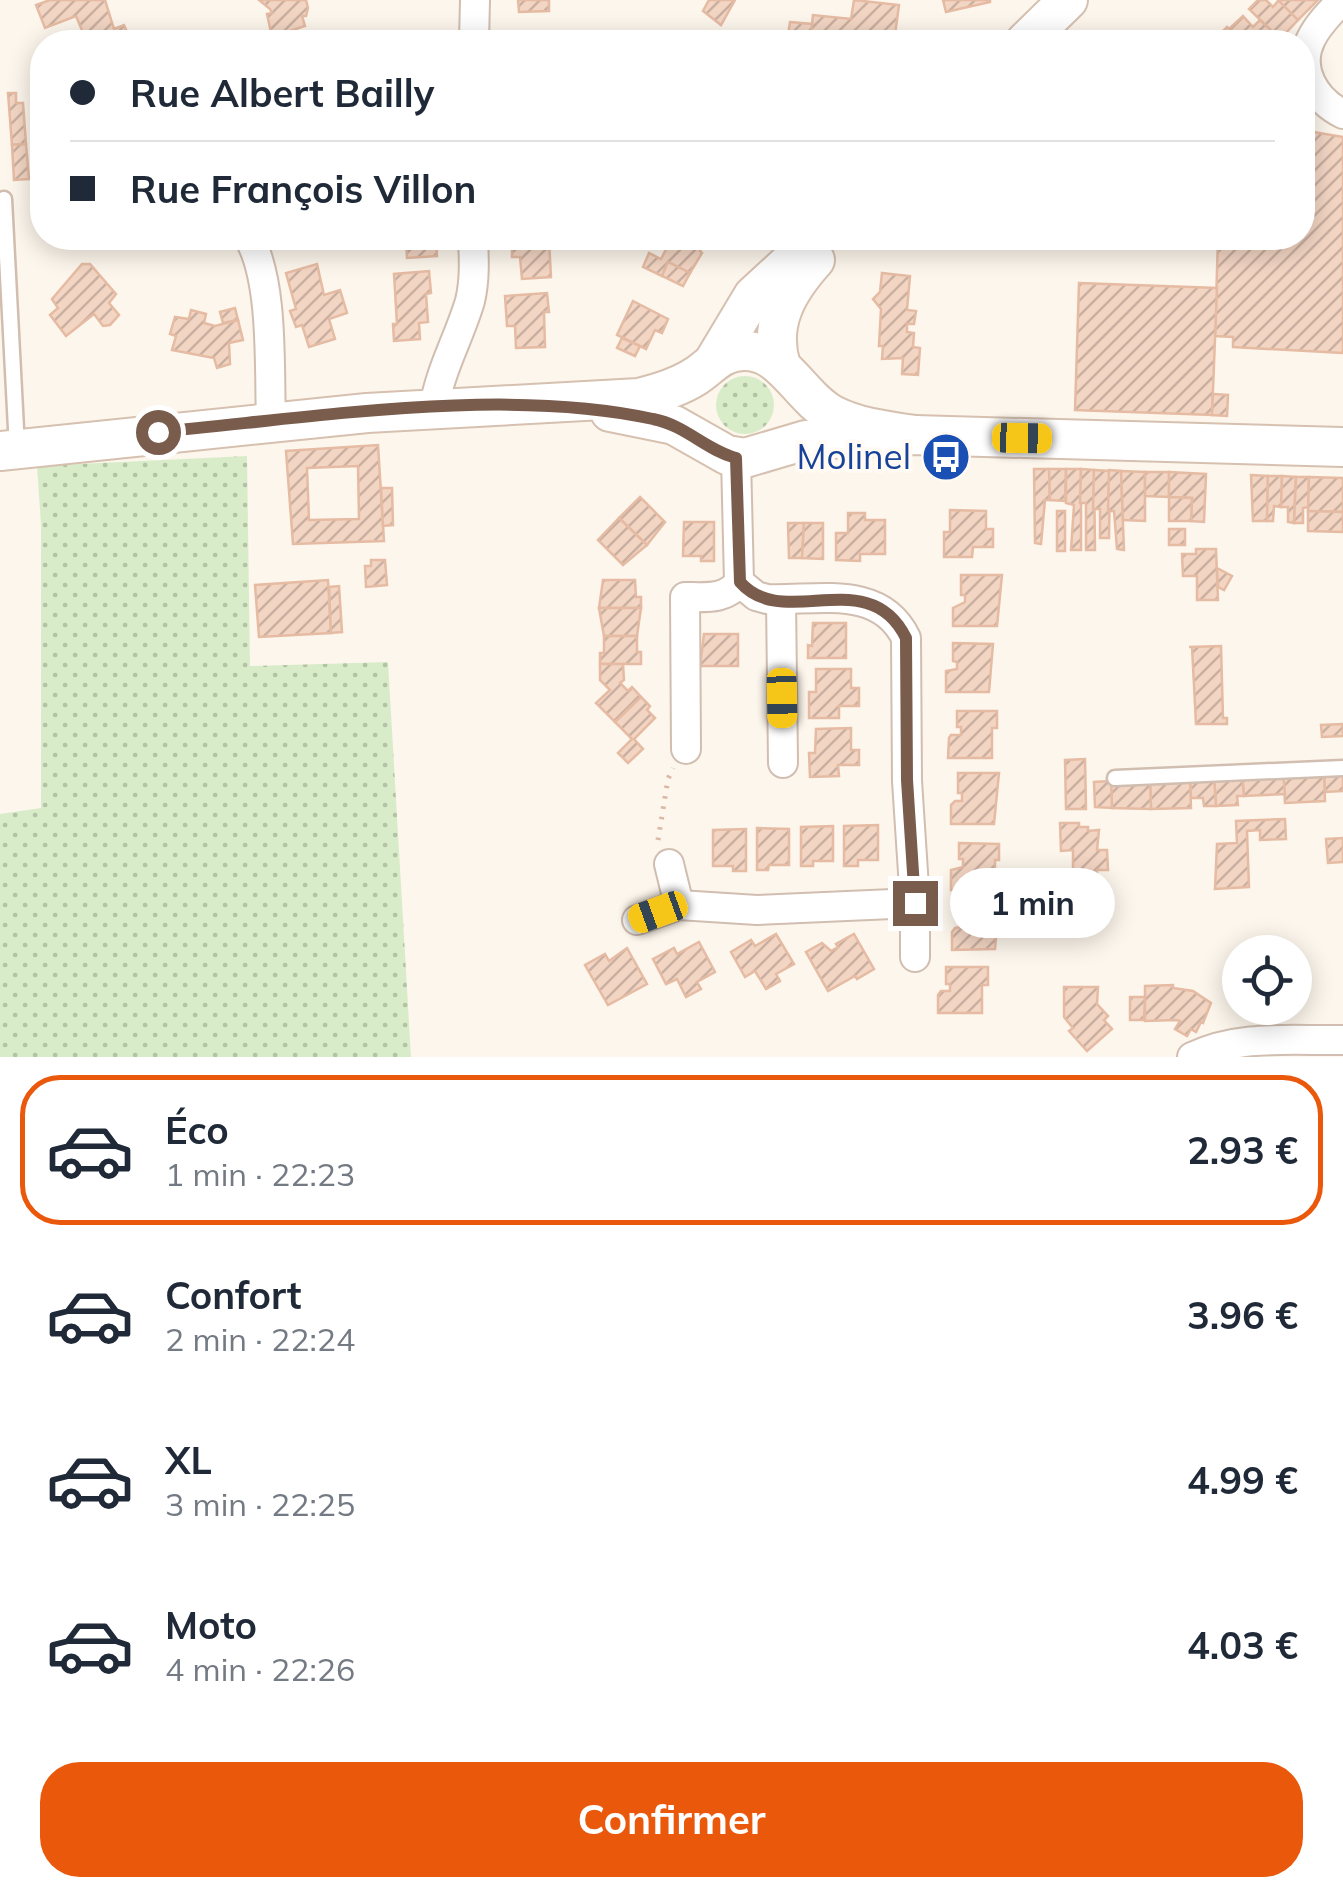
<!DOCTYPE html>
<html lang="fr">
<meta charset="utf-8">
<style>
:root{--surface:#fff;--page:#f6f6f7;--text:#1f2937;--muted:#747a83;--line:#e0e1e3;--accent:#ea580c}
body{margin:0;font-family:Mulish,sans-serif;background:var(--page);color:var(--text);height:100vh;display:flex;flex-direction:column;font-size:38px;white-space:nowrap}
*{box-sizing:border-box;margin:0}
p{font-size:32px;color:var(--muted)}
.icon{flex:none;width:55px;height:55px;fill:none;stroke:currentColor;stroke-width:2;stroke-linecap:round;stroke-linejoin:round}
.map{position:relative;height:1057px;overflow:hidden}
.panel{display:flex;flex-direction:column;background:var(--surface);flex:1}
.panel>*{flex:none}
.top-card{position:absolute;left:30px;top:30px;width:1285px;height:220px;border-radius:40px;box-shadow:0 5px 25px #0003;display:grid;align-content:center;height:220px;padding:0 40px;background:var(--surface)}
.fabs{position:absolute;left:1222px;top:935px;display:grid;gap:20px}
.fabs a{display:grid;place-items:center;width:90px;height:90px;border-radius:50%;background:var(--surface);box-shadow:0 5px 25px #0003;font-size:50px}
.end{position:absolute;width:45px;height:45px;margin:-22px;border:12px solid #7a5c4d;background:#fff;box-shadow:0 0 0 5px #fff}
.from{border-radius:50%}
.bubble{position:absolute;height:70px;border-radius:35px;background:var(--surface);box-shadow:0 5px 25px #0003;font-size:32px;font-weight:700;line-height:70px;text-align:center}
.car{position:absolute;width:30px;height:60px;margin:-30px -15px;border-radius:12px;box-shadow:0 0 8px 2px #0007;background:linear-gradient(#f5c518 24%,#345 0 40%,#f5c518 0 76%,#345 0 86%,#f5c518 0)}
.top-card b{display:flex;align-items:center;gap:35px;height:95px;font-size:38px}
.top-card b+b{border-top:2px solid var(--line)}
.top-card i{width:25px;height:25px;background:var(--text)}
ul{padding:18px 0 0;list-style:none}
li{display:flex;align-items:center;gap:30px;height:150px;margin:0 20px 15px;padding:0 20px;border:5px solid transparent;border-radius:40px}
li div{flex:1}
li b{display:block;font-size:38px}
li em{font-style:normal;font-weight:700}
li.on{border-color:var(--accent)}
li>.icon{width:90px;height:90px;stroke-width:1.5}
.primary-button{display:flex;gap:20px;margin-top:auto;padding:20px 40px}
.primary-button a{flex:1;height:115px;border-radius:40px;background:var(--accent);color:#fff;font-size:40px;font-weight:700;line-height:115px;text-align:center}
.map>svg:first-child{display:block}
</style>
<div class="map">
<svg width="1343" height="1057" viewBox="0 0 1343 1057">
<defs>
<pattern id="grass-dots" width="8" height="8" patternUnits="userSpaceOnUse" patternTransform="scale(2.5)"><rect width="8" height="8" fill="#d8ecc9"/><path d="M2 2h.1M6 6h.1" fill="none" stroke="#b4c2a5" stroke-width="1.8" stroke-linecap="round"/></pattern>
<pattern id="building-hatch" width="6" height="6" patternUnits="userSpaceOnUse" patternTransform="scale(2.5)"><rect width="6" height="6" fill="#f3d5c3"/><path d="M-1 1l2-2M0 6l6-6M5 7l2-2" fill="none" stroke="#cab0a1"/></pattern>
</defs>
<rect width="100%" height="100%" fill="#fdf6ec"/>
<g fill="url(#grass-dots)">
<circle cx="745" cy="405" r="29"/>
<polygon points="247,456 250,666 388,662 411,1057 0,1057 0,814 41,808 41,524 37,466"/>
</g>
<g fill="url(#building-hatch)" stroke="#e6bba3" stroke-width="2.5" fill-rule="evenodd">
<polygon points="50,0 105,0 114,29 124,25 131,41 79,42 86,40 76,16 45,28 36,5"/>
<polygon points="259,0 306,0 308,8 306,16 302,16 305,26 272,37 267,14 272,13 270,9"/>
<polygon points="518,0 549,0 549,11 519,12"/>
<polygon points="709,0 735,0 721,25 703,11"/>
<polygon points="854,0 899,5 894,42 810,42 813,15 851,19"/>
<polygon points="943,0 990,0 990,2 946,12"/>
<polygon points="1258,0 1266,0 1273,7 1279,0 1298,20 1280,39 1249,9"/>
<polygon points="1278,0 1318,0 1298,20"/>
<polygon points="1243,16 1253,27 1260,20 1280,39 1277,42 1242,42 1229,29"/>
<polygon points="790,22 812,24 811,37 788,35"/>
<polygon points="1227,27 1242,42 1212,42"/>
<polygon points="8,93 16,93 16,103 23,103 26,144 12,145"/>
<polygon points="1302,130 1343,137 1343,353 1233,347 1233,337 1215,336 1218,238 1302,238"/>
<polygon points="26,144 29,179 14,180 12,145"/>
<polygon points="406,238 436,238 437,256 407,258"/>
<polygon points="672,238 707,238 700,251 702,253 690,273 668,262 662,276 643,267 649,253 661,259"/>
<polygon points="549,240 551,277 522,279 520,257 512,257 512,242"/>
<polygon points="668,262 690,273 683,286 662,276"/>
<polygon points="82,264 90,264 116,294 109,303 119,315 110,325 103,326 94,314 66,336 50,315 58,308 52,299"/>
<polygon points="317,264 324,295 340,290 347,313 329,319 335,339 309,347 302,325 296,327 290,311 296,309 286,273"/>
<polygon points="429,271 431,293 426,294 428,322 419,323 420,339 394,341 393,324 397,324 394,274"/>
<polygon points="882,273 910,276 907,310 916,311 914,324 907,324 907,332 914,333 913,347 920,348 918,375 902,374 903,358 882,359 883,346 879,346 881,309 873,299 880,292"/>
<polygon points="1079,283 1217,288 1212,415 1075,410"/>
<polygon points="547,293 549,312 544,312 545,347 516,348 515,326 507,326 505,296"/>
<polygon points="633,301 668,319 662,333 655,330 646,349 617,335"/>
<polygon points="235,308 238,320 223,323 220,312"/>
<polygon points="191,310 206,314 204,323 215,326 238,320 243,340 229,343 230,364 217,368 214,358 172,350 176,336 170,334 175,317 189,319"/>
<polygon points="622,338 640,346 635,356 617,348"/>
<polygon points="1213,394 1228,395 1227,416 1212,415"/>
<path d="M378 445 384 541 293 544 286 451ZM358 466 359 519 309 520 307 468Z"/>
<polygon points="1034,469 1049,469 1050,500 1045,500 1041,544 1035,543"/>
<polygon points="1049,469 1066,469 1065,501 1050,500"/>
<polygon points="1066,469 1081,469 1081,550 1071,550 1074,505 1066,503"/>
<polygon points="1081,469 1094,470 1095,550 1086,550 1086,503 1080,503"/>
<polygon points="1094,470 1110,471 1109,538 1100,538 1100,509 1093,509"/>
<polygon points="1109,470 1121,471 1124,550 1117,549 1114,511 1108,511"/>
<polygon points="1121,471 1145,472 1145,521 1123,520"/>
<polygon points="1145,472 1169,472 1169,497 1145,496"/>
<polygon points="1169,472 1206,474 1204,522 1191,521 1192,498 1169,497"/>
<polygon points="1251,475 1268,476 1267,521 1253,521"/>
<polygon points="1268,476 1282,476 1281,507 1274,506 1273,521 1267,521"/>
<polygon points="1282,476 1296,477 1294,523 1288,522 1288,507 1281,507"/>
<polygon points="1296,477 1309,477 1309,507 1303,508 1303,523 1294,523"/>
<polygon points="1309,477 1343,478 1343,512 1308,511"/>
<polygon points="381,488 392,488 393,525 383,526"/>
<polygon points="640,497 665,522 647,545 619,518"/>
<polygon points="1169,497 1192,498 1191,521 1169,521"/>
<polygon points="950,510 986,511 986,529 993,529 993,547 973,547 972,557 944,557 944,532 950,532"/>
<rect x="1057" y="511" width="8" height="40"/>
<polygon points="1308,511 1343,512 1343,532 1308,531"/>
<polygon points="848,513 865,513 865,520 885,520 885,554 860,554 860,561 836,560 836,533 848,533"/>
<polygon points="619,518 647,545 623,565 598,540"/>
<polygon points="684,522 714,522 714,561 701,561 701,556 683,556"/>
<polygon points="788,523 804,523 802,558 789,558"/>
<polygon points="804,523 823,523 823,559 802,558"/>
<rect x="1169" y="529" width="16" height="16"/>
<polygon points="1196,549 1216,549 1218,600 1197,600 1197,576 1183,576 1182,554 1196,554"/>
<polygon points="371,560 385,560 387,585 366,587 365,566 371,566"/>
<polygon points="1217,568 1232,576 1224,590 1218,587"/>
<polygon points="961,575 1002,575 997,626 953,626 953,608 965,602 965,595 961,595"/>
<polygon points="328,580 331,633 259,637 255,585"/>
<polygon points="603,580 635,580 636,597 641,597 641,608 599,608"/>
<polygon points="339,586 342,632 331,633 329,587"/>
<polygon points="599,608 641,608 637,636 604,636"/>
<polygon points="813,623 846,623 846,658 808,658 808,645 812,646"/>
<polygon points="704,634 738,634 738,666 700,666"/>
<polygon points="604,636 637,636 637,652 641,652 641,664 600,664 600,653 604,653"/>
<polygon points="953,643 993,644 989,692 946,692 946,671 957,669 957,662 953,661"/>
<polygon points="1221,646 1223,718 1227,718 1227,724 1196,724 1192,647 1189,647"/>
<polygon points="600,664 623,664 624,680 620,683 628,691 632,687 641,697 615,722 596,703 610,690 600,680"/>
<polygon points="816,669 851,669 851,688 859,688 859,706 839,706 839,718 809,718 809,692 816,692"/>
<polygon points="641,697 650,706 647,710 655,718 634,739 643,749 628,763 618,753 632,739 615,722"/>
<polygon points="957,711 997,711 997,728 992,728 992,758 948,758 949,738 951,735 961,735 961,727 957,727"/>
<polygon points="1343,724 1343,736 1322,737 1321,725"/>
<polygon points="851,728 851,750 859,750 859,765 838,765 839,776 810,777 809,753 815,753 816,729"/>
<polygon points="1085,759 1086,809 1066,809 1065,760"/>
<polygon points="1343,770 1343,791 1325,792 1324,771"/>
<polygon points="1324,771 1325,801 1285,803 1283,773"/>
<polygon points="958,773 999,773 994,824 951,824 951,805 955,801 962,801 962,793 958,793"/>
<polygon points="1283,773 1285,794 1244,796 1242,775"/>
<polygon points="1242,775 1244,796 1237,796 1238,805 1216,806 1214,776"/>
<polygon points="1214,776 1216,806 1204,806 1203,798 1191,798 1190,777"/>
<polygon points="1190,777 1191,808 1151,809 1150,779"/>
<polygon points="1150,779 1151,809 1112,808 1111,781"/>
<polygon points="1111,781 1112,808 1095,807 1094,782"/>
<polygon points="1285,819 1286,839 1260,840 1260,830 1247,831 1249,887 1215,889 1217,844 1237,843 1236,821"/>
<polygon points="1060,823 1079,823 1079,827 1088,827 1088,831 1099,830 1097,850 1107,850 1108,870 1097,870 1097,895 1084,895 1084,912 1053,912 1050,895 1053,892 1053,876 1068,873 1068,878 1073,877 1073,850 1061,851"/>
<polygon points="878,825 878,860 858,860 858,866 844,866 844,826"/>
<polygon points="833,826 833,861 813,861 813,866 801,866 801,827"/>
<polygon points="757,828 789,829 789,865 769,865 768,870 757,870"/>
<polygon points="746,829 746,871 733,871 733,866 713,866 713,830"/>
<polygon points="1343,838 1343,862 1328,863 1326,839"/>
<polygon points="959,843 999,844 999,860 995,860 995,890 951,890 951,870 963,867 963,859 959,859"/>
<polygon points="959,903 999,903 995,949 952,950 952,932 955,928 962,927"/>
<polygon points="776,934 794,964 776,974 780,981 766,989 755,971 745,977 731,952 751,940 755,946"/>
<polygon points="854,934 874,969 857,979 855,976 828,991 806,952 822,943 831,951 838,947 836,944"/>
<polygon points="699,942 715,972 697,982 701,989 686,997 677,979 666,984 653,959 674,948 677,954"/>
<polygon points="627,948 647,984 608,1005 585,965 605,954 609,961"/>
<polygon points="946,967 988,967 988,985 982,985 982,1013 938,1013 938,995 941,991 950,991 950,984 946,984"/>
<polygon points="1173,985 1173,988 1193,991 1211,1003 1203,1023 1201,1022 1196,1032 1191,1029 1187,1036 1175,1029 1180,1021 1176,1020 1145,1021 1145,986"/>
<polygon points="1064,987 1098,987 1097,1004 1108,1016 1104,1020 1112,1029 1087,1051 1069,1031 1073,1028 1064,1017"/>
<polygon points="1130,997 1145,997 1144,1020 1130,1020"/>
</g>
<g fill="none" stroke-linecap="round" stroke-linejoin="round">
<g stroke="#d1beb0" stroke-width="19">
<g id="service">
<polyline points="4,199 17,448"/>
<polyline points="1115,778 1343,768"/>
</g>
</g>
<g stroke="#d1beb0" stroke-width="32">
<g id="minor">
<path d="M1342 0C1331 12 1318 24 1311 39 1296 69 1315 100 1343 114"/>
<polyline points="474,42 475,0"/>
<path d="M249 238C274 282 269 369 271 421"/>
<path d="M434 408C440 370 459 338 470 301 475 280 474 259 473 238"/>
<polyline points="736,458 739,582"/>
<polyline points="781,600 783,763"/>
<path d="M686 749 685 597C706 597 726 600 739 582L756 596 767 599C818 601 880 584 906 638L907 781 915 903"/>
<polyline points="669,864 679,905"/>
<polyline points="637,920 679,905 757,910 915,903 915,957"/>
<path d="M1192 1057C1240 1034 1292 1041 1343 1040"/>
</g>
</g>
<g stroke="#d6c0b0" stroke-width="42">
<g id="secondary">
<polyline points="1025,42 1068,0"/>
<polyline points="714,361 753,296 816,238"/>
<path d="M781 366C768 324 787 291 815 260"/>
<polyline points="610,412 674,425 727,455 745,458 806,440 915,435 1343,447"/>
<path d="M0 451 367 413 639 398C660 393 679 387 696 376 710 367 718 355 735 352 781 343 797 396 833 415 859 428 887 431 915 435"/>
</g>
</g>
<polyline stroke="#d9b8a5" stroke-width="5" stroke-dasharray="2.5 8" stroke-linecap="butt" points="658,840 668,779 673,768"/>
<use href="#service" stroke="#fff" stroke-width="14"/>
<use href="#minor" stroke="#fff" stroke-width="28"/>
<use href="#secondary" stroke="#fff" stroke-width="38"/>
</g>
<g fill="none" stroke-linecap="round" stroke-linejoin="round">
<path stroke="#7a5c4d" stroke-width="12" d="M158 432C311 418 504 386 653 419 685 425 706 450 736 458L740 582C783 632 869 562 906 638L907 780 915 903"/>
</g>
<defs>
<g id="bus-disc" transform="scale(2.5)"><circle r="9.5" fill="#1a4fb4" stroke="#fffaf3"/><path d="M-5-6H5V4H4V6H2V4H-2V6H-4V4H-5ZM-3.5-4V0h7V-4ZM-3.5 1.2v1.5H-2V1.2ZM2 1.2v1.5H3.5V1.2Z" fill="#fff"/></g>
</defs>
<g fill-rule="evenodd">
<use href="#bus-disc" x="946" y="457"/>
</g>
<g text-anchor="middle" stroke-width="8" stroke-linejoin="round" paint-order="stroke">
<g font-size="35" fill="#164399" stroke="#fffaf3" text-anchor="end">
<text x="911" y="469">Molinel</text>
</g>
</g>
</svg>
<div class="fabs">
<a><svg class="icon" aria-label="locate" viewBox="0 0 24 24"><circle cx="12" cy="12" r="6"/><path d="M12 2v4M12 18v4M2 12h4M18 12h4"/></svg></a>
</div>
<i class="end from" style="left:158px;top:432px"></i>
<i class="end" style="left:915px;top:903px"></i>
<div class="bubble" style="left:950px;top:868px;width:165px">1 min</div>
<i class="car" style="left:1022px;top:438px;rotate:91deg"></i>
<i class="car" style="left:782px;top:698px;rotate:179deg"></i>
<i class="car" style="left:658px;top:912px;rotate:250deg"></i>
<div class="top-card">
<b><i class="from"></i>Rue Albert Bailly</b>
<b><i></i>Rue François Villon</b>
</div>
</div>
<section class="panel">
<ul>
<li class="on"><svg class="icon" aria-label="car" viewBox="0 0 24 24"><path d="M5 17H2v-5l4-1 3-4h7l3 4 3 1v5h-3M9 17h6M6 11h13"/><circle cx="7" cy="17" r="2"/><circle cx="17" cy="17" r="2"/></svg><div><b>Éco</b><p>1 min · 22:23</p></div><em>2.93 €</em></li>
<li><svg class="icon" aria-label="car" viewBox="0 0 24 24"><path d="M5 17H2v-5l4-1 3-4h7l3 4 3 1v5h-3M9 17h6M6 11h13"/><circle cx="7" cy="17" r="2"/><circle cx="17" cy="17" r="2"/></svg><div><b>Confort</b><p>2 min · 22:24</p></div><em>3.96 €</em></li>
<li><svg class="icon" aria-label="car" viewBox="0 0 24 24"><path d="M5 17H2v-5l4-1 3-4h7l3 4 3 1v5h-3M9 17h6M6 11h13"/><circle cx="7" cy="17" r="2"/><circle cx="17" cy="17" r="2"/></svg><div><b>XL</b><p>3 min · 22:25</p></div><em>4.99 €</em></li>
<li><svg class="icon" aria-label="car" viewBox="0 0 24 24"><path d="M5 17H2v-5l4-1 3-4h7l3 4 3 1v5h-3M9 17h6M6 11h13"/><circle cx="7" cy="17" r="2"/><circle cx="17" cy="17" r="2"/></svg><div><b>Moto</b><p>4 min · 22:26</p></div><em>4.03 €</em></li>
</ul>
<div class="primary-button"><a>Confirmer</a></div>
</section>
